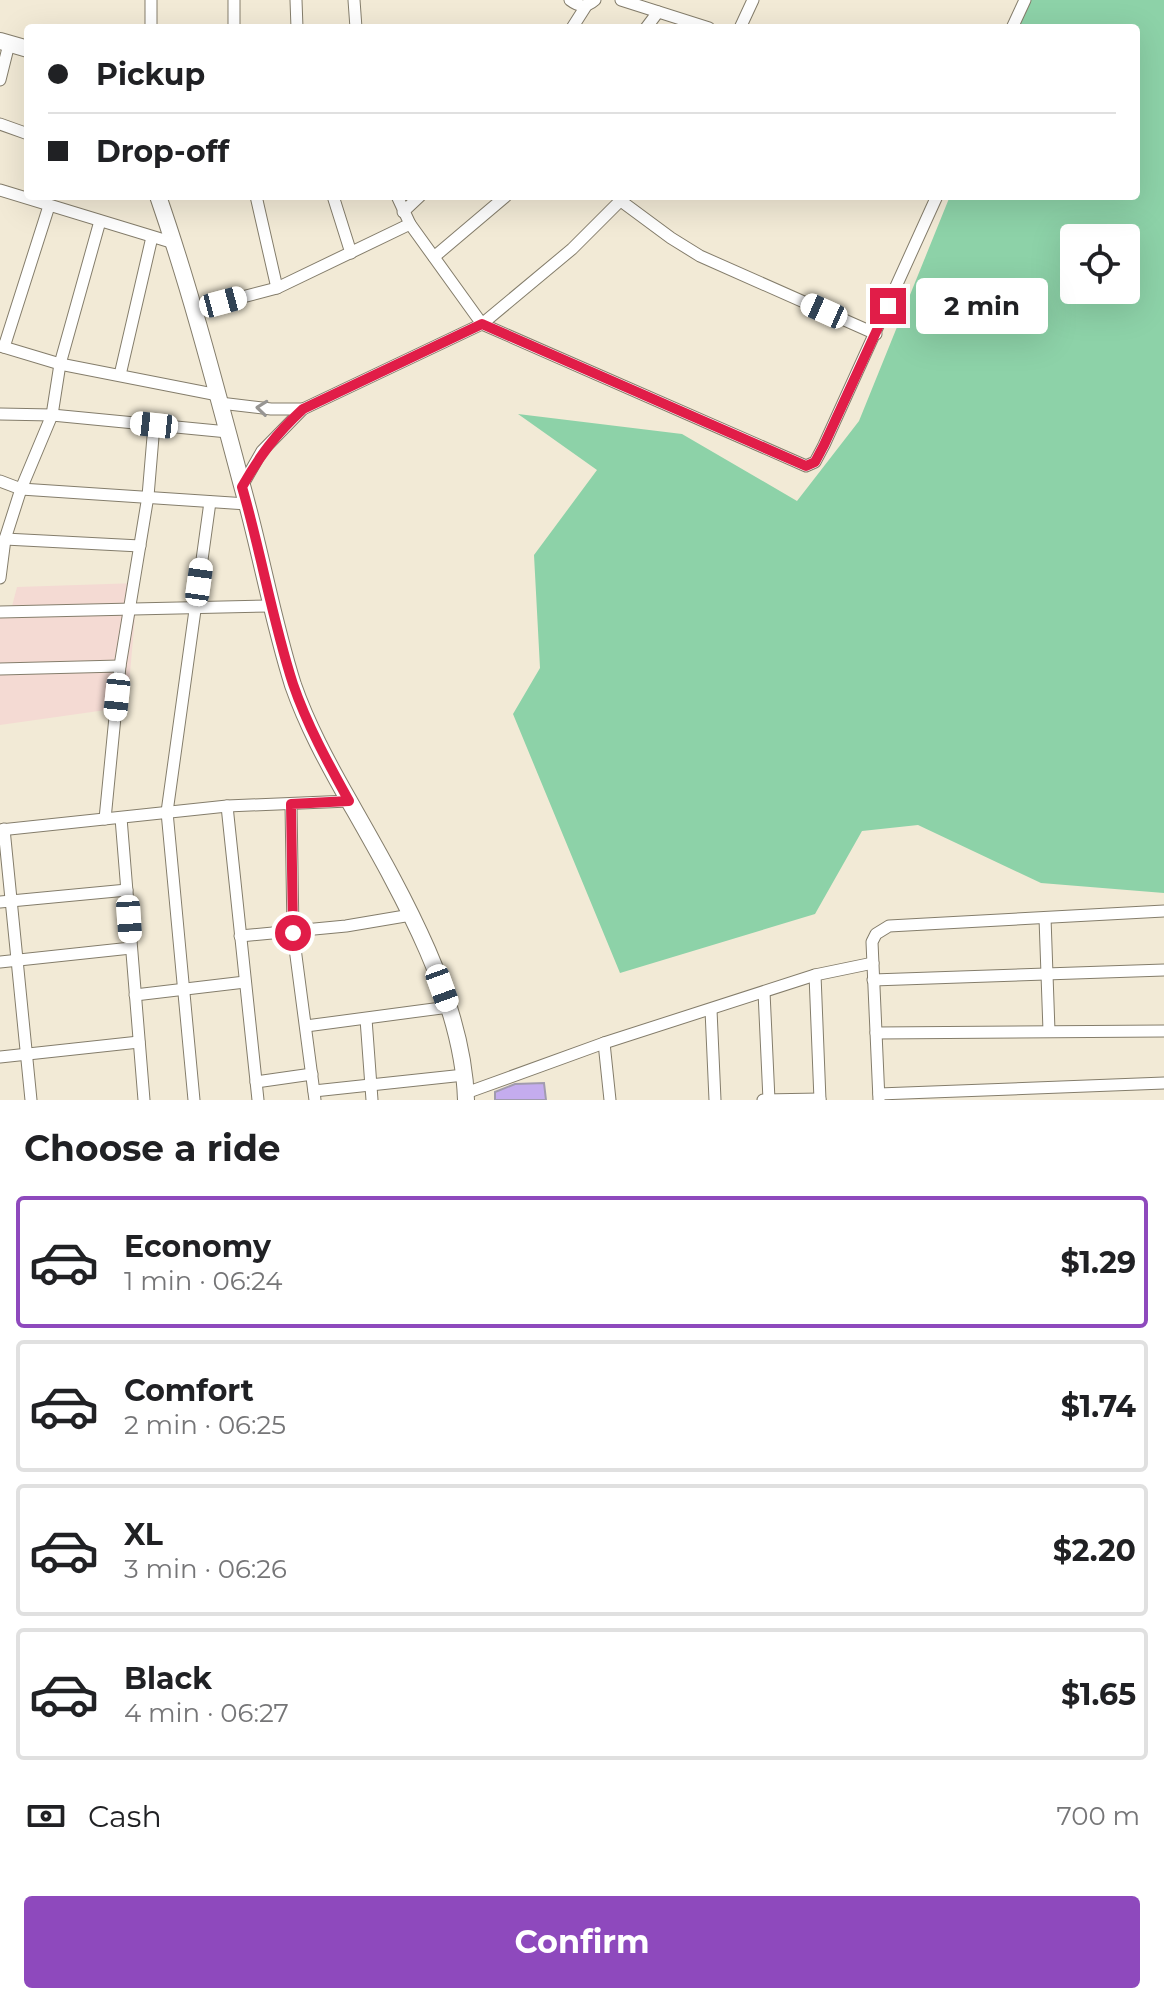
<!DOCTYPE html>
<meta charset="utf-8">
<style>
:root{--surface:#fff;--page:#f2f2f2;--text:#202124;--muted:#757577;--line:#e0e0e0;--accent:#8e49bd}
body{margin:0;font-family:Montserrat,sans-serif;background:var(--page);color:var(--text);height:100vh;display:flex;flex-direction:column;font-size:30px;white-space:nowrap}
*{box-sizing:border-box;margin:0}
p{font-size:26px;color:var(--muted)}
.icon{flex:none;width:44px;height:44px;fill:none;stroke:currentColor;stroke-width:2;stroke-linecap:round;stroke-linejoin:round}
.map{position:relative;height:1100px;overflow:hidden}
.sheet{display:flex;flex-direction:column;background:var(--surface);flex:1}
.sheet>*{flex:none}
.guide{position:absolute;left:24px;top:24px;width:1116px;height:176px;border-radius:8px;box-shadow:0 8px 32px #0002;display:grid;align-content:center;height:176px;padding:0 24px;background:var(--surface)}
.buttons{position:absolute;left:1060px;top:224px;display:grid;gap:16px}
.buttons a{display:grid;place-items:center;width:80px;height:80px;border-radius:8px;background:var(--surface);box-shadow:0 8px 32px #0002;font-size:40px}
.end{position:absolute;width:36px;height:36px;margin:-18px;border:10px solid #e11d48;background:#fff;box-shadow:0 0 0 4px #fff}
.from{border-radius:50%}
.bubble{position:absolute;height:56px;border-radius:8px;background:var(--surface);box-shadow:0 8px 32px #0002;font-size:26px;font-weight:700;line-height:56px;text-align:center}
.car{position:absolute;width:24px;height:48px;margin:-24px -12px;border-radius:10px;box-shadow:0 0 6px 2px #0007;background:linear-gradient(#fff 24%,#345 0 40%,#fff 0 76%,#345 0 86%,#fff 0)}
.guide b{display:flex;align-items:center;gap:28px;height:76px;font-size:30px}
.guide b+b{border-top:2px solid var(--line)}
.guide i{width:20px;height:20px;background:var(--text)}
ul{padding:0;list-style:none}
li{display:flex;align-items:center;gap:24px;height:132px;margin:0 16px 12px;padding:0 8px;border:4px solid var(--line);border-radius:8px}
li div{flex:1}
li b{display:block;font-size:30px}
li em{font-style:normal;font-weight:700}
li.selected{border-color:var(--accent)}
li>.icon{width:72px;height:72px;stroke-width:1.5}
h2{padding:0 24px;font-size:36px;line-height:96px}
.pay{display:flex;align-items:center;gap:20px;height:88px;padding:0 24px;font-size:30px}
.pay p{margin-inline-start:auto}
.cta{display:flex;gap:16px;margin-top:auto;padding:16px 24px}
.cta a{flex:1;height:92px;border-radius:8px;background:var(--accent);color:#fff;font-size:32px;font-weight:700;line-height:92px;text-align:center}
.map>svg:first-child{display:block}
</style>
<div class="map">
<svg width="1164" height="1100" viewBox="0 0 1164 1100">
<rect width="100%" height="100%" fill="#f2ead6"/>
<polygon fill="#f4dad3" points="138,583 127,707 0,725 0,609 11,610 17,587"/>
<path fill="#8dd2a8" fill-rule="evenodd" d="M1030 0H1164V893L1041 883 918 825 862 831 815 914 620 973 513 714 540 668 534 555 597 470 518 414 682 434 797 501 859 421 950 196H1136V28H1018ZM1074 238H1126V290H1074Z"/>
<polygon fill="#c4acee" stroke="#a19bae" stroke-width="2" points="544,1083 546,1100 495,1100 495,1092 515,1084"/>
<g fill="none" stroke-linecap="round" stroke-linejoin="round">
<g stroke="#847d6b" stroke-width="13">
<g id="street">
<polyline points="234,0 234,28"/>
<polyline points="296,0 297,28"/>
<polyline points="354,0 356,28"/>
<path d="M570 0C579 7 586 8 595 0"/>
<polyline points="621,0 709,28"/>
<polyline points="151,28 151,0"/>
<polyline points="572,28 586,6"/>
<polyline points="646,28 658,12"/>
<polyline points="740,28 753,0"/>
<polyline points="1012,28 1025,0"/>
<polyline points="0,80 9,44"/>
<polyline points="0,124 28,134"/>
<polyline points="0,190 174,243"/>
<polyline points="256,196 277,288"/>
<polyline points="333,196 351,253"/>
<polyline points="397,196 410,224 482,324 806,466 815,462 824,445 937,196"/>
<polyline points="621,201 671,238 700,256 876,334"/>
<polyline points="403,212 420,196"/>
<polyline points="434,257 506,196"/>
<polyline points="196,309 277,288 410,224"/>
<polyline points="0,346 60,364 218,395"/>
<polyline points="4,347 49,206"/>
<polyline points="120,375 152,237"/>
<polyline points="220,403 271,409 303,409"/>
<polyline points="0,414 52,415 228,432"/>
<polyline points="0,481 21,489 247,504"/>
<polyline points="242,486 262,451 303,409 482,324 572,249 625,196"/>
<polyline points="5,539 140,546"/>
<polyline points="0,578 5,539 21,489 52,415 60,364 100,221"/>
<polyline points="0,612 270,606"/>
<polyline points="0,669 120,666"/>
<polyline points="291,804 293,933 315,1100"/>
<polyline points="227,806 258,1100"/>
<polyline points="121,818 144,1100"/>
<polyline points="105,819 120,666 148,496 154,425"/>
<polyline points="4,829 31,1100"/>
<polyline points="0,830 227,806 349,801"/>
<polyline points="0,902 127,890"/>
<polyline points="1045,918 1049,1031"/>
<polyline points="240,936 346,926 411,915"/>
<polyline points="0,962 131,948"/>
<polyline points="815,975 820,1100"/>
<polyline points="873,980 1164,970"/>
<polyline points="764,992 769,1100"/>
<polyline points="135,995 245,982"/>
<polyline points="711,1010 715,1100"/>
<polyline points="366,1019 372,1100"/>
<polyline points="306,1026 449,1007"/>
<polyline points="876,1033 1164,1031"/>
<polyline points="604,1043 610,1100"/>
<polyline points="0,1057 139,1042"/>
<polyline points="256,1082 312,1074"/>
<polyline points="314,1091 464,1075"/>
<polyline points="466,1093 604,1043 815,975 873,963"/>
<polyline points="879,1094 1164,1083"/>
<polyline points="194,1100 167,812 210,502"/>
<polyline points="763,1100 820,1099"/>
<polyline points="879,1100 872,942 876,934 889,926 1164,911"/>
</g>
</g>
<g stroke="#847d6b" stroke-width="18">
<g id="secondary">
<polyline points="0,41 28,49"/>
<path d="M158 196C193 297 219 400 247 504 263 564 274 625 293 685 307 725 327 762 348 799 398 887 463 997 466 1100"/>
</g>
</g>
<use href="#street" stroke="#fff" stroke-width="11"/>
<use href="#secondary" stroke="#fff" stroke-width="16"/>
</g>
<defs><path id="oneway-chevron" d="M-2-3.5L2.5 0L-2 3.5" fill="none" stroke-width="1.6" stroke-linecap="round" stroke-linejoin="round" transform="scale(2)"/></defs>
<use stroke="#979592" href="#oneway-chevron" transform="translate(262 408) rotate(-174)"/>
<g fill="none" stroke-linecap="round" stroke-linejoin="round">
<path stroke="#e11d48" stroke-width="10" d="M293 933 291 804 349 801C328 763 307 725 293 684 272 619 261 552 242 487 260 455 276 434 303 409L482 324 806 466 815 462 824 445 888 306"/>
</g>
</svg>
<div class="buttons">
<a><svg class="icon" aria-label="locate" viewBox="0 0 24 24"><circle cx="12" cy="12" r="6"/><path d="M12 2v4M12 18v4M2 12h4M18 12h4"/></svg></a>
</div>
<i class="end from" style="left:293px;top:933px"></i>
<i class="end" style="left:888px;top:306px"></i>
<div class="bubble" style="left:916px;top:278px;width:132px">2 min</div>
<i class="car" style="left:223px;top:302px;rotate:75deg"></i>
<i class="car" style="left:824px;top:311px;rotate:294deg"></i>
<i class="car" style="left:154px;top:425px;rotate:276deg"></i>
<i class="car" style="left:199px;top:582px;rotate:8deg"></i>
<i class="car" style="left:117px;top:697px;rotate:186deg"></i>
<i class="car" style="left:129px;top:919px;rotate:176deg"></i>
<i class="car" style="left:442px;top:988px;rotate:160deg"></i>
<div class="guide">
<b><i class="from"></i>Pickup</b>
<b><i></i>Drop-off</b>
</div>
</div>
<section class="sheet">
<h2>Choose a ride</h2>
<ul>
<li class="selected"><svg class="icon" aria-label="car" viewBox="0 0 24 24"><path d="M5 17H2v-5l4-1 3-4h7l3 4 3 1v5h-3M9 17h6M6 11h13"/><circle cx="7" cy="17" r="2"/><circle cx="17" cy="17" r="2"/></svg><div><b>Economy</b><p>1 min · 06:24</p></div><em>$1.29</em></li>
<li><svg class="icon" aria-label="car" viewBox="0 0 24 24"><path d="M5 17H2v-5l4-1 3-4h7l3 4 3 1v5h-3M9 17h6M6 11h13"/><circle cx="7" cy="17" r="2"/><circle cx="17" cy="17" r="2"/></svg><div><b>Comfort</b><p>2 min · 06:25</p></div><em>$1.74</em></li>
<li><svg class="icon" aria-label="car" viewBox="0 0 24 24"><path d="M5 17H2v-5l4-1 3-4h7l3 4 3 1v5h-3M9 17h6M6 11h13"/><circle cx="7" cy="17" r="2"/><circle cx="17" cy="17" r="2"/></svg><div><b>XL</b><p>3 min · 06:26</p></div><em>$2.20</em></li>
<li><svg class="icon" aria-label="car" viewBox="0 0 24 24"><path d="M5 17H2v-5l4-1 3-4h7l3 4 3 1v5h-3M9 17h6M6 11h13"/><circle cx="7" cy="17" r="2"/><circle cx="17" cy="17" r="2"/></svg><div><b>Black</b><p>4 min · 06:27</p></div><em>$1.65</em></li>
</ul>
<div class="pay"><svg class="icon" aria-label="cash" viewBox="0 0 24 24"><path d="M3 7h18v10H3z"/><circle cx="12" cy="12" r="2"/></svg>Cash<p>700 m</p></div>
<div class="cta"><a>Confirm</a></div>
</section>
